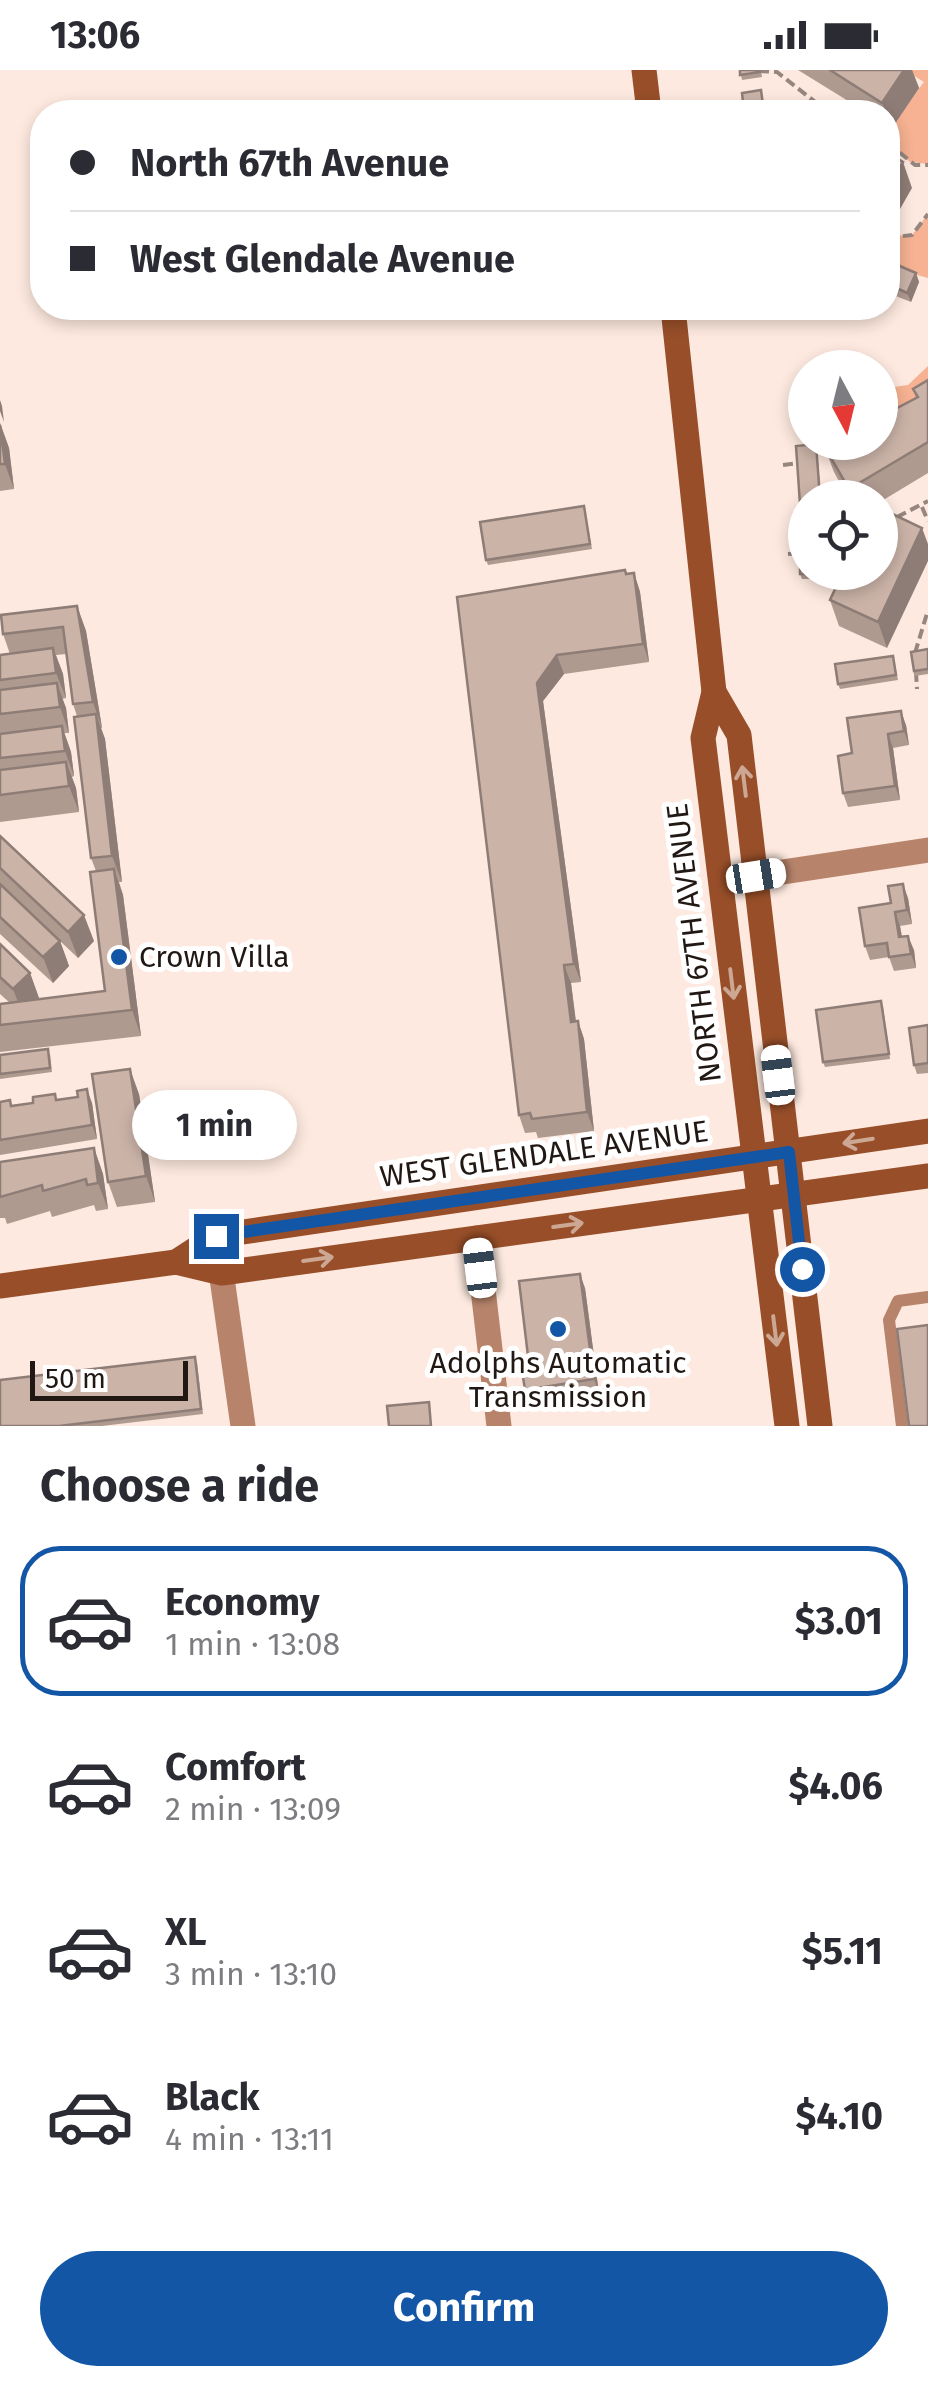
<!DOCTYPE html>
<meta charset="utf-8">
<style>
:root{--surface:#fff;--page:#f7f7f7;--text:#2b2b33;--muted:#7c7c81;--line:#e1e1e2;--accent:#1356a6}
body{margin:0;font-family:"Fira Sans",sans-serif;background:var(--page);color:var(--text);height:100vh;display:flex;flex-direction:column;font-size:38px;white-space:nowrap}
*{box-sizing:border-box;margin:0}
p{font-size:32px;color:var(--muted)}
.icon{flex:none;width:55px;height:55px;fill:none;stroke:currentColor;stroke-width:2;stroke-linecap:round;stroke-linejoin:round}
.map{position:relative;height:1356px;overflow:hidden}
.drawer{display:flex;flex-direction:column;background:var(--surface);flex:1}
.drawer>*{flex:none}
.banner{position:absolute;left:30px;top:30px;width:870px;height:220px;border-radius:40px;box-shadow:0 5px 15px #0003;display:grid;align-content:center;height:220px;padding:0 40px;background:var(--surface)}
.needle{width:65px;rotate:173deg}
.controls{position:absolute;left:788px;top:280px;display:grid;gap:20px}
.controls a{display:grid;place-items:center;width:110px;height:110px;border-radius:50%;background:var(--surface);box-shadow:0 5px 15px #0003;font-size:50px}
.scale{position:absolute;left:30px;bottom:25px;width:158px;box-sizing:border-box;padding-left:10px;border:5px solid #211814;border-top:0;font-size:28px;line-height:35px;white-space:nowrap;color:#211814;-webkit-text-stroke:8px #fff;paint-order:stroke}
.end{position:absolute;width:45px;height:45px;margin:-22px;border:12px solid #1356a6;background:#fff;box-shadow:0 0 0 5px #fff}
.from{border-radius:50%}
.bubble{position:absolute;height:70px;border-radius:35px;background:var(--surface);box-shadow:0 5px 15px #0003;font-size:32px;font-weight:700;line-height:70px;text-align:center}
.car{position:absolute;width:30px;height:60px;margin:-30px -15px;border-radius:12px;box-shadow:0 0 8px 2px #0007;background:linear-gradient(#fff 24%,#345 0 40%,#fff 0 76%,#345 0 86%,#fff 0)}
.banner b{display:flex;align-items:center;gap:35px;height:95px;font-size:38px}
.banner b+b{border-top:2px solid var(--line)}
.banner i{width:25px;height:25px;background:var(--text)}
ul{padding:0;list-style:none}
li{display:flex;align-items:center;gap:30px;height:150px;margin:0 20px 15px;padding:0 20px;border:5px solid transparent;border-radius:40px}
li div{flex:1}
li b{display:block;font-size:38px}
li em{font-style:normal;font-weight:700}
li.selected{border-color:var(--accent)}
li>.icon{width:90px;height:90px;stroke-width:1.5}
h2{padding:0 40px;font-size:45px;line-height:120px}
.primary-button{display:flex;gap:20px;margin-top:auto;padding:20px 40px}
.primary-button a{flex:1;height:115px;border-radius:60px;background:var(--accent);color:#fff;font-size:40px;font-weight:700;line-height:115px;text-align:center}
.status{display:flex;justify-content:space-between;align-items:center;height:70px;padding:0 50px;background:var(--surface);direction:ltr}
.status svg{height:28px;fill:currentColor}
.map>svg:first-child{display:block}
</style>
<div class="status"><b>13:06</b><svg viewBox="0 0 49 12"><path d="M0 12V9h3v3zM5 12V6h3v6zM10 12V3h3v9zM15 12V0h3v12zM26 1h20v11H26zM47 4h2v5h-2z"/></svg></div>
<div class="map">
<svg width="928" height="1356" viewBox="0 0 928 1356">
<rect width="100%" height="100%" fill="#fde9df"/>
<g fill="#f6b292">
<polygon points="905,0 928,0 928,94 910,92 888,73 888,58 924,12"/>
<polygon points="928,144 928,208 888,197 888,166 912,165"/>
<polygon points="928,296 928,335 880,366 880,319 908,315"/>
</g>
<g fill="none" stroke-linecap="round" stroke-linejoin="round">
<g stroke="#95867f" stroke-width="4" stroke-dasharray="10 5" stroke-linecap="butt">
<polyline points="759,1 777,2 828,42"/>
<polyline points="888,73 915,95 928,95"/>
<polyline points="888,168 912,165 928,144"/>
<polyline points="783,395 798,393"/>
<polyline points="922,437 928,451"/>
<polyline points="897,447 928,431"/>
<polyline points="788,484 805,483"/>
<polyline points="915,583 928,540"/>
<polyline points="916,602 917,619"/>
</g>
<polyline stroke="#b7846b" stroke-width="12" points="902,1356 889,1250 898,1231 928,1227"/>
<g stroke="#b7846b" stroke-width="25">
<polyline points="756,806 928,780"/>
<polyline points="216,1166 243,1356"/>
<polyline points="477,1168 499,1356"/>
</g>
<g stroke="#984f29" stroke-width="25">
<polyline points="644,0 649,42"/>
<polyline points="673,238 714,622 703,668 787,1356"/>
<polyline points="714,622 739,665 820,1356"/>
<polyline points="176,1192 216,1166 236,1163 928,1061"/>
<polyline points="0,1216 176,1192 222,1203 928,1106"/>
</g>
</g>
<g fill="#af9a90">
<polygon points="740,0 761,0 762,7 742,10"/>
<polygon points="798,0 912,0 919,18 892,58 888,56 888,42 866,42"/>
<polygon points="888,191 916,203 919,212 911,232 888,223"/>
<polygon points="928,310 928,403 880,432 880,428 848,428 834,402 824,376 916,328 913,319"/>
<polygon points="0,353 9,378 14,419 0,421"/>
<polygon points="584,436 592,479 488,495 486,490"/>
<polygon points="822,502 822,509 802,509 800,504"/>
<polygon points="880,502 887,578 839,556 830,530"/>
<polygon points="634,503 640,522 649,592 564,604 543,631 581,912 571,913 576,951 578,951 584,969 594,1061 538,1068 536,1062 525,1063 519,1045 457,527"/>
<polygon points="77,536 86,561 102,658 101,658 105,669 122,812 119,812 123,825 141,966 0,982 0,934 10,933 0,924 0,874 30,903 39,928 38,930 105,921 96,801 91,788 77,646 73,634 66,584 56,585 63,604 66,628 62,629 66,638 69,663 64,663 71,682 74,706 72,707 76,718 79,742 0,752 0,585 10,584 3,564"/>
<polygon points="928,579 928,604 915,606 914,601"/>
<polygon points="893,586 898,610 840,619 838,614"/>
<polygon points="847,648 906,655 909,675 893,678 900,730 848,737 843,723 852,683"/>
<polygon points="0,766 94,871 78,888 60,871 69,896 53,913 0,864"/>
<polygon points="908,828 912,854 900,856 902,866 914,880 916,898 894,901 889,887 870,890 865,876 891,833"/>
<polygon points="883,936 890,989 825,997 823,992"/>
<polygon points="928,955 928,1003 917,1004 914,995"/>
<polygon points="50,984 52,1002 0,1009 0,985"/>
<polygon points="139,1024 155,1132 117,1137 108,1112"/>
<polygon points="57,1030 92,1033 97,1069 0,1085 0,1032 12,1036"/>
<polygon points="94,1078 103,1104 108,1139 96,1141 94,1135 52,1147 50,1141 7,1154 5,1148 0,1148 0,1092"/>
<polygon points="585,1218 599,1324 530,1334 525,1320 528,1286"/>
<polygon points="197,1292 203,1344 102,1356 0,1356"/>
</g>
<g fill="#8e7d76">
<polygon points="904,0 912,0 919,18 892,58 888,42 886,42 882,33"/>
<polygon points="903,92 912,118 888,160 888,118"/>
<polygon points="916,203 919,212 911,232 907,223"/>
<polygon points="0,330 2,336 4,352 0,341"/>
<polygon points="0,353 9,378 14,419 5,394"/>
<polygon points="816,374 817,379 821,428 820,428"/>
<polygon points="922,458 928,474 928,491 887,578 878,552"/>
<polygon points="634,503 640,522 649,592 643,574"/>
<polygon points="77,536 86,561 102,658 93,632"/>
<polygon points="53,578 63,604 66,628 56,603"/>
<polygon points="557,585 564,604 543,631 581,912 574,894 537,613"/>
<polygon points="57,613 66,638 69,663 60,637"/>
<polygon points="901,641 906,655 909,675 904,661"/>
<polygon points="96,644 105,669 122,812 112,786"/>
<polygon points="62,656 71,682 74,706 65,681"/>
<polygon points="888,664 893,678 900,730 895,716"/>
<polygon points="66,692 76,718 79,742 69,716"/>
<polygon points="114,799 123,825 141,966 132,940"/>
<polygon points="903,814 908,828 912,854 907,840"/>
<polygon points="895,842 900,856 904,881 899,867"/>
<polygon points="84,845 94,871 78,888 68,862"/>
<polygon points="908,866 914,880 916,898 911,884"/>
<polygon points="60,871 69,896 53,913 43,887"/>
<polygon points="564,895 571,913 578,970 571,952"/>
<polygon points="30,903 39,928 23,945 13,919"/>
<polygon points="578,951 584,969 594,1061 587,1042"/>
<polygon points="130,999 139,1024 155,1132 146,1106"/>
<polygon points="87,1019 92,1033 97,1069 92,1055"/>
<polygon points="94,1078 103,1104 108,1139 98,1113"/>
<polygon points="580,1204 585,1218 599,1324 594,1309"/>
</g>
<g fill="#cbb3a8" stroke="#8e7d76" stroke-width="2.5">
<polygon points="740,0 760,0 760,2 740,5"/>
<polygon points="830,0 904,0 882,33"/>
<polygon points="761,20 764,42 744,42 742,23"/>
<polygon points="888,83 903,92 888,118"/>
<polygon points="888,191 916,203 907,223 888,214"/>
<polygon points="928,310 928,372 849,419 824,376 832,372 880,372 880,347 918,327 913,319"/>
<polygon points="0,355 5,394 0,394"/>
<polygon points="816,374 820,428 805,428 805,434 800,434 796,376"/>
<polygon points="584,436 590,474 486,490 480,452"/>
<polygon points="880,438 922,458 878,552 830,530 843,502 880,502"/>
<polygon points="800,445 805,445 805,502 820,502 820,504 800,504"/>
<polygon points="625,500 626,504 634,503 643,574 557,585 537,613 574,894 564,895 571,952 578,951 587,1042 532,1049 530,1043 519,1045 457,527"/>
<polygon points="77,536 93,632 73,634 63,557 3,564 1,545"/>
<polygon points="53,578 56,603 0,610 0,585"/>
<polygon points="928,579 928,599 914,601 911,582"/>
<polygon points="893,586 896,605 838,614 835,594"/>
<polygon points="57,613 60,637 0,644 0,620"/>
<polygon points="901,641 904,661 888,664 895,716 843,723 838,686 852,683 847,648"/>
<polygon points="96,644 112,786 91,788 74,647"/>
<polygon points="62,656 65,681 0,688 0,664"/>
<polygon points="66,692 69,716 0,725 0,700"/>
<polygon points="0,766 84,845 68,862 0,798"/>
<polygon points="114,799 132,940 0,955 0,934 105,921 90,802"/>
<polygon points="0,814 60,871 43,887 0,847"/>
<polygon points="903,814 907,840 895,842 899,867 908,866 911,884 889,887 887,873 865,876 859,838 891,833 888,816"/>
<polygon points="0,874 30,903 13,919 0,907"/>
<polygon points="881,931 889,984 823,992 816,940"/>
<polygon points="928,955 928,993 914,995 909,958"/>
<polygon points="48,979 50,998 0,1004 0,985"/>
<polygon points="130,999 146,1106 108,1112 92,1004"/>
<polygon points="87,1019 92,1055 0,1070 0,1032 10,1030 11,1036 33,1033 33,1027 55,1024 56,1030 78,1027 77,1021"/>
<polygon points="94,1078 98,1113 87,1115 86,1109 43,1121 42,1115 0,1127 0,1092"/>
<polygon points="580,1204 594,1309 525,1320 520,1287 528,1286 519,1211"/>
<polygon points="928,1255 928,1356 909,1356 897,1259"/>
<polygon points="195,1287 201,1339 59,1356 0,1356 0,1310"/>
<polygon points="429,1332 431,1356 389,1356 387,1336"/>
</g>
<defs><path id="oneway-shaft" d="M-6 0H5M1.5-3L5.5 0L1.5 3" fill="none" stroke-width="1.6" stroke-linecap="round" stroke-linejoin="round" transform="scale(2.5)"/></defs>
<g stroke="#cca794">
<use href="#oneway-shaft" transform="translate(744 711) rotate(-97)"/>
<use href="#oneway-shaft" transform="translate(732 914) rotate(83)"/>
<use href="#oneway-shaft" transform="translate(858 1071) rotate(171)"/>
<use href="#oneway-shaft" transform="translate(568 1155) rotate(-8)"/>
<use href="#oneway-shaft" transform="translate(318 1189) rotate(-8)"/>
<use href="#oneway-shaft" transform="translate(775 1261) rotate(83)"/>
</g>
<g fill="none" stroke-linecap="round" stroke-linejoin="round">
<polyline stroke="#1356a6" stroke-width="12" points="216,1166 789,1082 802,1199"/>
</g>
<g fill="#1356a6" stroke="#fff" stroke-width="4">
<circle cx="119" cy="887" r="10"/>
<circle cx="558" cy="1259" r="10"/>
</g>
<g text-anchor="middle" stroke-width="10" stroke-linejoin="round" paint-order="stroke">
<g font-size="30" fill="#211814" stroke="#fff">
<text transform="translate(694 873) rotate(-97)" y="10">NORTH 67TH AVENUE</text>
<text transform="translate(544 1084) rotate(-8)" y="10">WEST GLENDALE AVENUE</text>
</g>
<g font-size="30" fill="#211814" stroke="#fff" text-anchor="start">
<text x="139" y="897">Crown Villa</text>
<text x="558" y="1303" text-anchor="middle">Adolphs Automatic<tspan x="558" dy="34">Transmission</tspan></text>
</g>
</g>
</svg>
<div class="controls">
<a><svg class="needle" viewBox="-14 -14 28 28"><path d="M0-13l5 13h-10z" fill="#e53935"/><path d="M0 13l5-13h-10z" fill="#7c7c81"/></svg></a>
<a><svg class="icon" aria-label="locate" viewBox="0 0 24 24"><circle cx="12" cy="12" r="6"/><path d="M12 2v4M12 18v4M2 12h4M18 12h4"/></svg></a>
</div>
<div class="scale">50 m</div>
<i class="end from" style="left:802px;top:1199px"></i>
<i class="end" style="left:216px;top:1166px"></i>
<div class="bubble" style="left:132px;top:1020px;width:165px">1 min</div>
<i class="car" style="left:756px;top:806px;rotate:81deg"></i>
<i class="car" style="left:778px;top:1005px;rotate:353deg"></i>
<i class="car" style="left:480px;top:1198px;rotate:353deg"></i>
<div class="banner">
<b><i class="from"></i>North 67th Avenue</b>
<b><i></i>West Glendale Avenue</b>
</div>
</div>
<section class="drawer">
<h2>Choose a ride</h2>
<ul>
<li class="selected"><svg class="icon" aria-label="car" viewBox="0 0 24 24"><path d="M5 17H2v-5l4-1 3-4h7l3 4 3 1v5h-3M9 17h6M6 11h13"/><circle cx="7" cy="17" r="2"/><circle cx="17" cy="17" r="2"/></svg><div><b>Economy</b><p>1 min · 13:08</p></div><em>$3.01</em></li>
<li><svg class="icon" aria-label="car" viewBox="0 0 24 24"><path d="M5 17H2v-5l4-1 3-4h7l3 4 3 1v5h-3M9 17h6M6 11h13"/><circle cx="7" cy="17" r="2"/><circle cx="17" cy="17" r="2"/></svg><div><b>Comfort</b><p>2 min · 13:09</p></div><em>$4.06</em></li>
<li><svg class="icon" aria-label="car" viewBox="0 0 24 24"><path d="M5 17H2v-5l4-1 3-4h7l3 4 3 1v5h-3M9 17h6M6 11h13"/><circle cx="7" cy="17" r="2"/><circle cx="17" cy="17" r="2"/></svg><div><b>XL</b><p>3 min · 13:10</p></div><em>$5.11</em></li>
<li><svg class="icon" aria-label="car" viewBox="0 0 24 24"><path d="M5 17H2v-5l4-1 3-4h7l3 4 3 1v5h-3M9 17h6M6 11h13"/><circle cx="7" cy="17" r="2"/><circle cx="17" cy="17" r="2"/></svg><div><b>Black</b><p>4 min · 13:11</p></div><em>$4.10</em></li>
</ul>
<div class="primary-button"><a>Confirm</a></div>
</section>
